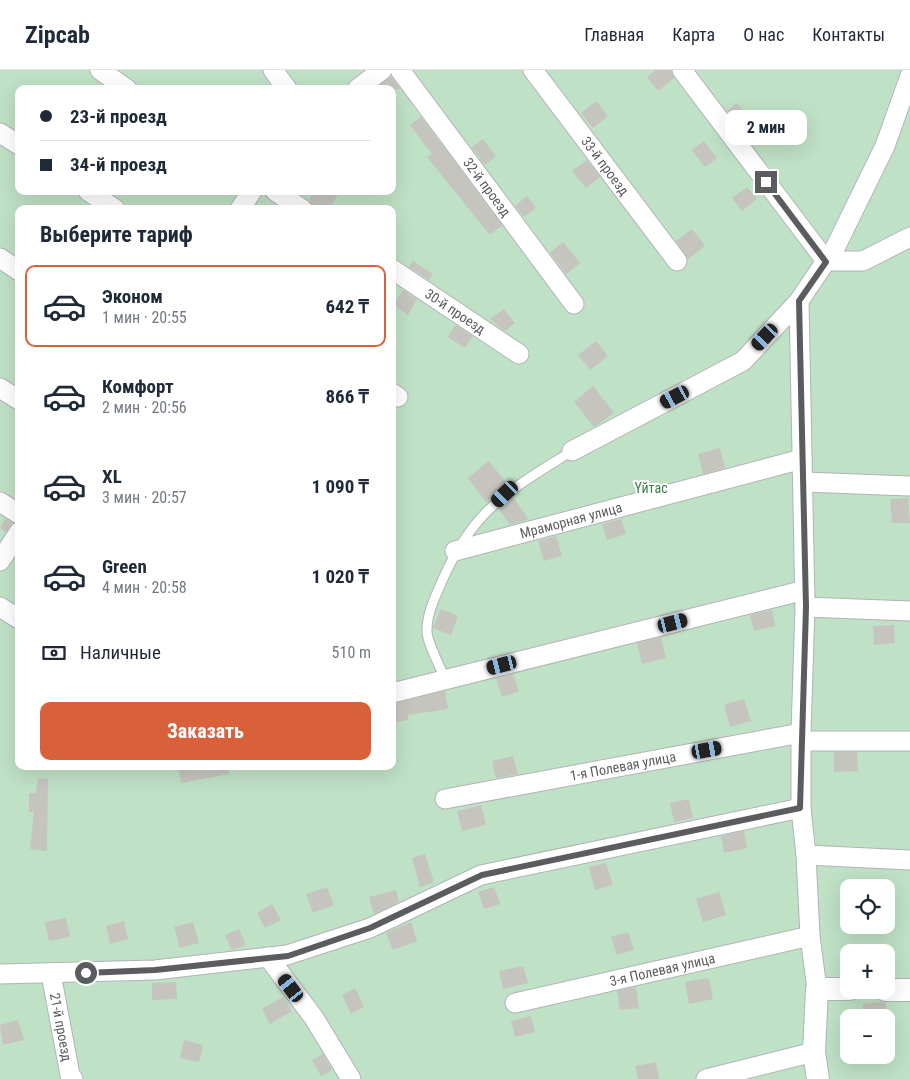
<!DOCTYPE html>
<html lang="ru">
<meta charset="utf-8">
<style>
:root{--surface:#fff;--page:#f2f2f3;--text:#1f2937;--muted:#747a83;--line:#e0e1e3;--accent:#d8603a}
body{margin:0;font-family:"Roboto Condensed",sans-serif;background:var(--page);color:var(--text);height:100vh;display:flex;flex-direction:column;font-size:19px;white-space:nowrap}
*{box-sizing:border-box;margin:0}
p{font-size:16px;color:var(--muted)}
.icon{flex:none;width:28px;height:28px;fill:none;stroke:currentColor;stroke-width:2;stroke-linecap:round;stroke-linejoin:round}
.map{position:relative;flex:1;overflow:hidden}
.details{position:absolute;left:15px;top:135px;width:381px;height:565px;display:flex;flex-direction:column;background:var(--surface);border-radius:10px;box-shadow:0 5px 20px #0002}
.details>*{flex:none}
.top-card{position:absolute;left:15px;top:15px;width:381px;height:110px;border-radius:10px;box-shadow:0 5px 20px #0002;display:grid;align-content:center;height:110px;padding:0 25px;background:var(--surface)}
.fabs{position:absolute;left:840px;top:809px;display:grid;gap:10px}
.fabs a{display:grid;place-items:center;width:55px;height:55px;border-radius:10px;background:var(--surface);box-shadow:0 5px 20px #0002;font-size:25px}
.end{position:absolute;width:22px;height:22px;margin:-11px;border:6px solid #5a5c60;background:#fff;box-shadow:0 0 0 2px #fff}
.from{border-radius:50%}
.bubble{position:absolute;height:35px;border-radius:10px;background:var(--surface);box-shadow:0 5px 20px #0002;font-size:16px;font-weight:700;line-height:35px;text-align:center}
.car{position:absolute;width:15px;height:30px;margin:-15px -8px;border-radius:6px;box-shadow:0 0 4px 1px #0007;background:linear-gradient(#222 24%,#8ab4d8 0 40%,#222 0 76%,#8ab4d8 0 86%,#222 0)}
.top-card b{display:flex;align-items:center;gap:18px;height:48px;font-size:19px}
.top-card b+b{border-top:1px solid var(--line)}
.top-card i{width:12px;height:12px;background:var(--text)}
ul{padding:0;list-style:none}
li{display:flex;align-items:center;gap:15px;height:82px;margin:0 10px 8px;padding:0 15px;border:2px solid transparent;border-radius:10px}
li div{flex:1}
li b{display:block;font-size:19px}
li em{font-style:normal;font-weight:700}
li.on{border-color:var(--accent)}
li>.icon{width:45px;height:45px;stroke-width:1.5}
h2{padding:0 25px;font-size:22px;line-height:60px}
.pay{display:flex;align-items:center;gap:12px;height:55px;padding:0 25px;font-size:19px}
.pay p{margin-inline-start:auto}
.cta{display:flex;gap:10px;margin-top:auto;padding:10px 25px}
.cta a{flex:1;height:58px;border-radius:10px;background:var(--accent);color:#fff;font-size:20px;font-weight:700;line-height:58px;text-align:center}
header{display:flex;align-items:center;gap:30px;box-sizing:border-box;height:70px;padding:0 25px;background:var(--surface);border-bottom:1px solid var(--line)}
header strong{font-size:24px}
nav{display:flex;gap:28px;margin-inline-start:auto;font-size:18px}
.map>svg:first-child{display:block}
</style>
<header>
<strong>Zipcab</strong>
<nav><a>Главная</a><a>Карта</a><a>О нас</a><a>Контакты</a></nav>
</header>
<div class="map">
<svg width="910" height="1009" viewBox="0 0 910 1009">
<rect width="100%" height="100%" fill="#ebeae1"/>
<path fill="#bfe1c5" fill-rule="evenodd" d="M0 0H910V1009H0ZM19 19H392V121H19ZM19 139H392V696H19ZM849 818H886V855H849ZM849 882H886V920H849ZM849 948H886V985H849Z"/>
<g fill="#c6c4be">
<polygon points="656,0 671,0 674,8 658,21 647,7"/>
<polygon points="391,6 400,19 378,19 377,18"/>
<polygon points="596,31 608,46 593,58 581,43"/>
<polygon points="737,33 755,57 745,65 727,41"/>
<polygon points="421,47 502,155 490,165 427,87 432,84 410,55"/>
<polygon points="483,69 496,86 485,95 472,77"/>
<polygon points="704,71 717,88 705,97 692,80"/>
<polygon points="587,90 600,107 586,118 572,101"/>
<polygon points="747,117 757,129 742,141 732,128"/>
<polygon points="314,121 340,121 329,139 313,139 309,130"/>
<polygon points="527,126 536,138 524,147 515,136"/>
<polygon points="692,159 705,176 688,189 676,171"/>
<polygon points="563,172 580,193 566,204 550,183"/>
<polygon points="413,191 433,204 429,210 409,197"/>
<polygon points="403,220 417,229 408,245 394,235"/>
<polygon points="504,239 515,253 505,261 490,249"/>
<polygon points="455,255 473,266 465,278 448,267"/>
<polygon points="596,271 608,286 590,300 578,285"/>
<polygon points="593,316 614,343 594,357 574,332"/>
<polygon points="720,378 725,398 703,404 698,384"/>
<polygon points="489,391 508,415 486,432 468,408"/>
<polygon points="513,427 529,449 510,455 499,439"/>
<polygon points="908,428 910,453 892,453 890,429"/>
<polygon points="5,449 12,453 6,462 0,458"/>
<polygon points="621,449 626,464 607,470 602,454"/>
<polygon points="556,466 562,486 544,491 538,471"/>
<polygon points="441,539 458,546 451,565 433,558"/>
<polygon points="772,540 775,556 754,561 750,545"/>
<polygon points="894,555 895,573 874,575 873,556"/>
<polygon points="661,567 666,588 642,594 637,573"/>
<polygon points="513,604 519,621 502,627 496,609"/>
<polygon points="445,621 448,639 408,645 408,650 392,653 392,634"/>
<polygon points="744,629 751,651 730,657 724,635"/>
<polygon points="834,682 857,682 858,701 834,702"/>
<polygon points="513,686 518,704 496,708 492,691"/>
<polygon points="178,696 228,696 229,704 181,713"/>
<polygon points="38,708 48,709 47,781 30,779 34,742 29,742 29,723 36,723"/>
<polygon points="689,729 693,748 674,752 670,733"/>
<polygon points="481,735 486,755 462,761 457,741"/>
<polygon points="744,761 747,778 724,783 721,766"/>
<polygon points="425,784 434,812 420,817 412,788"/>
<polygon points="606,793 613,815 595,820 589,797"/>
<polygon points="327,817 334,835 313,843 306,824"/>
<polygon points="494,817 500,834 484,839 478,822"/>
<polygon points="396,820 399,832 374,844 369,827"/>
<polygon points="719,822 726,845 703,852 696,829"/>
<polygon points="272,834 281,850 265,858 257,843"/>
<polygon points="66,848 70,867 49,871 45,852"/>
<polygon points="124,851 128,869 110,874 106,856"/>
<polygon points="193,852 199,873 180,878 174,857"/>
<polygon points="411,852 417,871 393,880 386,863"/>
<polygon points="239,859 246,875 232,880 225,865"/>
<polygon points="628,862 634,880 617,885 611,867"/>
<polygon points="523,896 528,913 503,919 499,901"/>
<polygon points="709,908 713,929 689,934 685,912"/>
<polygon points="176,912 177,929 152,930 152,913"/>
<polygon points="636,917 639,938 620,940 617,921"/>
<polygon points="355,918 364,937 351,944 342,925"/>
<polygon points="283,927 292,941 270,954 262,939"/>
<polygon points="882,932 886,933 887,948 864,948 863,934"/>
<polygon points="531,946 535,962 515,967 511,951"/>
<polygon points="18,950 24,970 3,975 0,955"/>
<polygon points="184,970 203,975 199,992 180,988"/>
<polygon points="323,984 332,1000 321,1006 312,990"/>
<polygon points="656,992 659,1009 638,1009 635,996"/>
</g>
<g fill="none" stroke-linecap="round" stroke-linejoin="round">
<g stroke="#b2b3b7" stroke-width="11">
<path id="service" d="M445 609C441 598 426 571 427 560 427 542 436 525 443 509 474 438 510 420 572 381"/>
</g>
<g stroke="#b2b3b7" stroke-width="21">
<g id="minor">
<polyline points="100,0 127,19"/>
<polyline points="273,0 287,19"/>
<path id="s1" d="M400 0 574 234"/>
<path id="s2" d="M533 0 677 191"/>
<polyline points="682,0 826,191 863,191 910,167"/>
<polyline points="357,19 382,0"/>
<polyline points="0,63 19,75"/>
<polyline points="88,121 115,139"/>
<polyline points="275,121 302,139"/>
<polyline points="240,139 252,121"/>
<polyline points="0,188 19,201"/>
<path id="s3" d="M392 199 519 284"/>
<polyline points="0,318 19,330"/>
<polyline points="392,323 398,327"/>
<polyline points="572,381 743,291 799,231"/>
<polyline points="803,412 910,416"/>
<polyline points="0,432 19,444"/>
<path id="s4" d="M455 481 802 389"/>
<polyline points="0,491 19,462"/>
<polyline points="0,537 19,549"/>
<polyline points="805,537 910,541"/>
<polyline points="392,623 805,520"/>
<polyline points="802,671 910,671"/>
<path id="s5" d="M445 729 801 663"/>
<polyline points="806,785 910,790"/>
<polyline points="268,887 314,948 351,1009"/>
<polyline points="0,904 155,900 287,885 370,858 481,805 801,738"/>
<path id="s6" d="M51 904 70 1005 73 1009"/>
<polyline points="817,919 810,866 806,785 801,738 801,663 805,537 799,231 836,176 885,76 910,6"/>
<path id="s7" d="M515 933 810 866"/>
<polyline points="706,1009 814,982"/>
</g>
</g>
<g stroke="#b2b3b7" stroke-width="24">
<g id="tertiary">
<polyline points="886,920 910,920"/>
<polyline points="818,1009 814,982 817,919 849,919"/>
</g>
</g>
<use href="#service" stroke="#fff" stroke-width="9"/>
<use href="#minor" stroke="#fff" stroke-width="19"/>
<use href="#tertiary" stroke="#fff" stroke-width="22"/>
</g>
<g fill="none" stroke-linecap="round" stroke-linejoin="round">
<polyline stroke="#5a5c60" stroke-width="6" points="86,903 155,900 288,886 370,858 482,805 800,738 806,537 799,231 826,192 766,112"/>
</g>
<g text-anchor="middle" stroke-width="4" stroke-linejoin="round" paint-order="stroke">
<g font-size="14" fill="#5a5c60" stroke="#fff">
<text dy="5" stroke="none"><textPath href="#s2" startOffset="120">33-й проезд</textPath></text>
<text dy="5" stroke="none"><textPath href="#s1" startOffset="146">32-й проезд</textPath></text>
<text dy="5" stroke="none"><textPath href="#s3" startOffset="76">30-й проезд</textPath></text>
<text dy="5" stroke="none"><textPath href="#s4" startOffset="120">Мраморная улица</textPath></text>
<text dy="5" stroke="none"><textPath href="#s5" startOffset="181">1-я Полевая улица</textPath></text>
<text dy="5" stroke="none"><textPath href="#s7" startOffset="151">3-я Полевая улица</textPath></text>
<text dy="5" stroke="none"><textPath href="#s6" startOffset="54">21-й проезд</textPath></text>
</g>
<g font-size="14" fill="#3b7d49" stroke="#fff">
<text x="651" y="423">Үйтас</text>
</g>
</g>
</svg>
<div class="fabs">
<a><svg class="icon" aria-label="locate" viewBox="0 0 24 24"><circle cx="12" cy="12" r="6"/><path d="M12 2v4M12 18v4M2 12h4M18 12h4"/></svg></a>
<a>+</a>
<a>−</a>
</div>
<i class="end from" style="left:86px;top:903px"></i>
<i class="end" style="left:766px;top:112px"></i>
<div class="bubble" style="left:725px;top:40px;width:82px">2 мин</div>
<i class="car" style="left:765px;top:267px;rotate:223deg"></i>
<i class="car" style="left:675px;top:327px;rotate:242deg"></i>
<i class="car" style="left:505px;top:424px;rotate:226deg"></i>
<i class="car" style="left:673px;top:553px;rotate:76deg"></i>
<i class="car" style="left:502px;top:595px;rotate:256deg"></i>
<i class="car" style="left:707px;top:680px;rotate:80deg"></i>
<i class="car" style="left:291px;top:918px;rotate:323deg"></i>
<div class="top-card">
<b><i class="from"></i>23-й проезд</b>
<b><i></i>34-й проезд</b>
</div>
<section class="details">
<h2>Выберите тариф</h2>
<ul>
<li class="on"><svg class="icon" aria-label="car" viewBox="0 0 24 24"><path d="M5 17H2v-5l4-1 3-4h7l3 4 3 1v5h-3M9 17h6M6 11h13"/><circle cx="7" cy="17" r="2"/><circle cx="17" cy="17" r="2"/></svg><div><b>Эконом</b><p>1 мин · 20:55</p></div><em>642 ₸</em></li>
<li><svg class="icon" aria-label="car" viewBox="0 0 24 24"><path d="M5 17H2v-5l4-1 3-4h7l3 4 3 1v5h-3M9 17h6M6 11h13"/><circle cx="7" cy="17" r="2"/><circle cx="17" cy="17" r="2"/></svg><div><b>Комфорт</b><p>2 мин · 20:56</p></div><em>866 ₸</em></li>
<li><svg class="icon" aria-label="car" viewBox="0 0 24 24"><path d="M5 17H2v-5l4-1 3-4h7l3 4 3 1v5h-3M9 17h6M6 11h13"/><circle cx="7" cy="17" r="2"/><circle cx="17" cy="17" r="2"/></svg><div><b>XL</b><p>3 мин · 20:57</p></div><em>1 090 ₸</em></li>
<li><svg class="icon" aria-label="car" viewBox="0 0 24 24"><path d="M5 17H2v-5l4-1 3-4h7l3 4 3 1v5h-3M9 17h6M6 11h13"/><circle cx="7" cy="17" r="2"/><circle cx="17" cy="17" r="2"/></svg><div><b>Green</b><p>4 мин · 20:58</p></div><em>1 020 ₸</em></li>
</ul>
<div class="pay"><svg class="icon" aria-label="cash" viewBox="0 0 24 24"><path d="M3 7h18v10H3z"/><circle cx="12" cy="12" r="2"/></svg>Наличные<p>510 m</p></div>
<div class="cta"><a>Заказать</a></div>
</section>
</div>
